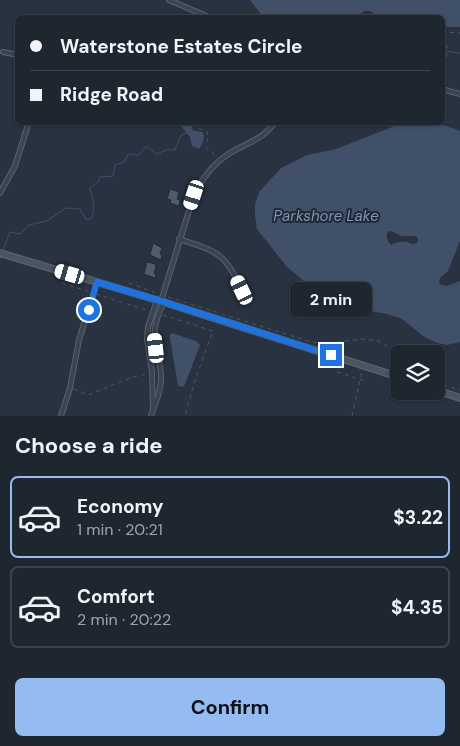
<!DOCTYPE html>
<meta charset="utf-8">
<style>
:root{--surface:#1e2630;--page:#262e38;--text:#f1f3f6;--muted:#a1a5ab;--line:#3c434c;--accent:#95bbf3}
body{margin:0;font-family:"DM Sans",sans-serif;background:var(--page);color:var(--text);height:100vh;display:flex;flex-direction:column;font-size:19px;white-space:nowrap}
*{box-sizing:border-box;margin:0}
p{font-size:16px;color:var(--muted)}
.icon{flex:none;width:28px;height:28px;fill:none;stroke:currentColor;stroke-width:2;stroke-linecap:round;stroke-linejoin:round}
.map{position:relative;height:416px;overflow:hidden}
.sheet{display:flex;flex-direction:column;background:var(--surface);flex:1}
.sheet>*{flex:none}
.banner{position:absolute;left:15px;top:15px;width:430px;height:110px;border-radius:8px;box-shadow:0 1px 4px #0004,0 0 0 1px var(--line);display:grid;align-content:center;height:110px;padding:0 15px;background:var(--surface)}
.controls{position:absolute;left:390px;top:345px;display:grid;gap:10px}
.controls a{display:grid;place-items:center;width:55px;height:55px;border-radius:8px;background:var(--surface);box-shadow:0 1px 4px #0004,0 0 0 1px var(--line);font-size:25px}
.end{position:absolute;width:22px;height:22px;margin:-11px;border:6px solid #1a73e8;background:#fff;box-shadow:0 0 0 2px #fff}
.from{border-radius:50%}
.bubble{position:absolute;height:35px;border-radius:8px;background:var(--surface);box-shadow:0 1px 4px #0004,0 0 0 1px var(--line);font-size:16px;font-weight:700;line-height:35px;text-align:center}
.car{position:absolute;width:15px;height:30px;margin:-15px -8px;border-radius:6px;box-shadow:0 0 4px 1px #0007;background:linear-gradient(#fff 24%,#345 0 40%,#fff 0 76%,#345 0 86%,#fff 0)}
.banner b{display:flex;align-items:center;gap:18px;height:48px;font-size:19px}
.banner b+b{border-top:1px solid var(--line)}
.banner i{width:12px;height:12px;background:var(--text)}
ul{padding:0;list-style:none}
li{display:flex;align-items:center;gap:15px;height:82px;margin:0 10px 8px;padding:0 5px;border:2px solid var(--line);border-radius:8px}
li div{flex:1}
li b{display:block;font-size:19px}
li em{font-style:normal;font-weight:700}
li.on{border-color:var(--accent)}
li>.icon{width:45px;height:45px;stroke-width:1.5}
h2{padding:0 15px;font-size:22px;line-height:60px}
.action{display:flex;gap:10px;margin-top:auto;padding:10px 15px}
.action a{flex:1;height:58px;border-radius:8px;background:var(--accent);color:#111;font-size:20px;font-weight:700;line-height:58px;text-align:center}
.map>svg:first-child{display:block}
</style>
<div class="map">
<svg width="460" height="416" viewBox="0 0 460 416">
<rect width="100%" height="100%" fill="#283240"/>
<g fill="#3f5068" fill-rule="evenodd">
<polygon points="250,0 460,0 460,27 443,27 442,18 378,17 370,11 364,11 358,17 263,17"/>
<path d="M183 123 192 125V130L202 132C206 138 203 143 199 149L192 146 190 137 181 126Z"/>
<path d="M402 123C425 122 439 122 460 131V241L448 271 440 278 439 284 447 286 460 281V342L447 345 437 343 423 336 402 319 387 314 355 308 317 292 287 267 257 229 255 216V204L259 192 281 168 307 155 336 149ZM391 231 402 236H416L418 239 417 243 412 244C404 240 399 241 391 245 387 240 385 237 388 232Z"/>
<polygon points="172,333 196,341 200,345 184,387 178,386 170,338 170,334"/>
</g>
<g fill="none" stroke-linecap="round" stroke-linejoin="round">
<g stroke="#3f5068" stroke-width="1">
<polyline points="442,51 460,53"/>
<path d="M3 250 10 232 20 234 29 225 47 221 66 208 80 209 86 219H91C95 212 94 196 89 189L98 182 100 177 113 176 115 165 124 162 128 154 139 155 145 147H148L156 154 167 150H175L181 135 187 133"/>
<polyline points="0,259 1,257"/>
</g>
</g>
<g fill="#515b6b" stroke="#222b37">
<polygon points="170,189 179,192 177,199 180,200 179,206 170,203 171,200 167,199"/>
<polygon points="153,243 162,248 160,254 162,255 161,260 150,255"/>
<polygon points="147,262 155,264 156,267 154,273 156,274 155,278 144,274"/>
</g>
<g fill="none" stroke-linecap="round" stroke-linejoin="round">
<g stroke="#59626d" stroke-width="6">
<g id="street">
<polyline points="169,0 211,18"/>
<polyline points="3,52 18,55"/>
<polyline points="442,89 460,94"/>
<polyline points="0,193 15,166 29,122"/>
<path d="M179 239C217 251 225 253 242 290"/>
<path d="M161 301 194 195C202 179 212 165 227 155 245 143 262 141 275 122"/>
<polyline points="153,408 152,372 147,340 148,327 157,300"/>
<polyline points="61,416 70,388 79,340 97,282"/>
<path d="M151 416C155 403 161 393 161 378 161 361 153 345 155 328 156 319 160 310 164 302"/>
</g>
</g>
<g stroke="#59626d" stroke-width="8">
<g id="secondary">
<polyline points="0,253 157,300 399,377"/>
<polyline points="436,390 460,398"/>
</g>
</g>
<g stroke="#485b5e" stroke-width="1" stroke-dasharray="4 4" stroke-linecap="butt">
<polyline points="442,32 460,33"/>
<polyline points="447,57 447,41"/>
<polyline points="195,122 196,127 207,132 208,137 206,147 218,158"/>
<polyline points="62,283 90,292"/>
<polyline points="129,283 159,294"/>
<polyline points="96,294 149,311"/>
<polyline points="168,297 311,342 328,343 364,339 378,341 387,346 399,357"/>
<polyline points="163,315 213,331 195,380 185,416"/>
<polyline points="337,372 366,381"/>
<polyline points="436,383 460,390"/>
<polyline points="74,389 88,395 130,378 149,373"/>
<polyline points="352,416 362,371"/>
</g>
<use href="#street" stroke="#3c4450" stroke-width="4"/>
<use href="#secondary" stroke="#4a5463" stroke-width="5.5"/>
</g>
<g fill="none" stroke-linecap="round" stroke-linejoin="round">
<polyline stroke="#1a73e8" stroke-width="6" points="89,310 97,282 161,301 331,355"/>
</g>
<g text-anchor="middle" stroke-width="4" stroke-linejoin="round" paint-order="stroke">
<g font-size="15" font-style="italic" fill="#8296b0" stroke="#202935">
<text x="326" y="221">Parkshore Lake</text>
</g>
</g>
</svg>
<div class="controls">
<a><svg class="icon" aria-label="layers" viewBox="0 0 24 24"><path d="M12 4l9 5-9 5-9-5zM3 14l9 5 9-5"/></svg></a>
</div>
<i class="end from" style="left:89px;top:310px"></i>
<i class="end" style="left:331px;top:355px"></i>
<div class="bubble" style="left:290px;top:282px;width:82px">2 min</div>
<i class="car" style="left:194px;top:195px;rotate:198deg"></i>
<i class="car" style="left:70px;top:274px;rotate:286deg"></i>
<i class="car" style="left:242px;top:290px;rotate:335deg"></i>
<i class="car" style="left:156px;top:348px;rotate:354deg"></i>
<div class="banner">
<b><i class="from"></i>Waterstone Estates Circle</b>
<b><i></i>Ridge Road</b>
</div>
</div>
<section class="sheet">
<h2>Choose a ride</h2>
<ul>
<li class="on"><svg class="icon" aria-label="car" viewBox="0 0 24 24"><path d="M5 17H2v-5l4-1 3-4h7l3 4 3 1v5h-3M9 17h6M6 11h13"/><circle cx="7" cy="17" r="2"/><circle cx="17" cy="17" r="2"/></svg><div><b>Economy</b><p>1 min · 20:21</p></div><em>$3.22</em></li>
<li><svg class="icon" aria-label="car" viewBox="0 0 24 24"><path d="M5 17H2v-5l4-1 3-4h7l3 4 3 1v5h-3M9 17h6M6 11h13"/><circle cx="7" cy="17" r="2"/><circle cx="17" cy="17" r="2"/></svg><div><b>Comfort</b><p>2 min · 20:22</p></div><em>$4.35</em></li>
</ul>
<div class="action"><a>Confirm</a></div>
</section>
